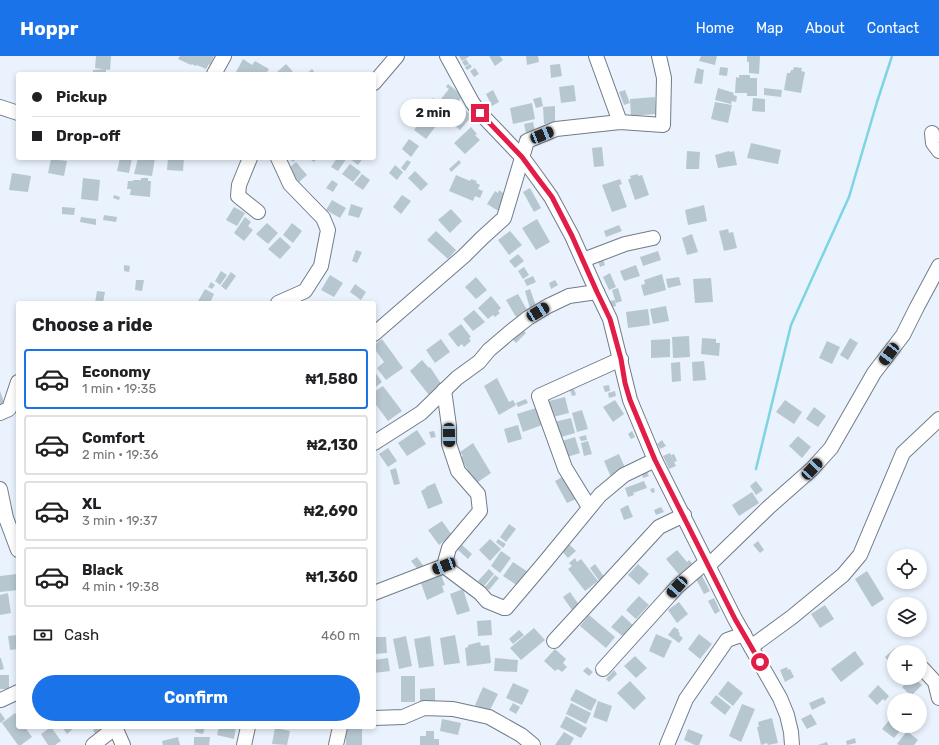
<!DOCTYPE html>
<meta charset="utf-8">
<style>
:root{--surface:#fff;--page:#f2f2f2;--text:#202124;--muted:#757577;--line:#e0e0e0;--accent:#1a73e8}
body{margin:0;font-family:Rubik,sans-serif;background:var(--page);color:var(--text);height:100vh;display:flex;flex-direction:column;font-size:15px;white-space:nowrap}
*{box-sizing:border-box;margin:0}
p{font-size:13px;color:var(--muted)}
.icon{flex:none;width:22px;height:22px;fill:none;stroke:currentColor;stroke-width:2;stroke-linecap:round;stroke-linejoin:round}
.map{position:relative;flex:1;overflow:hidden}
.panel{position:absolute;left:16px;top:245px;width:360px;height:428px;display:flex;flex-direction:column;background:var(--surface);border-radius:4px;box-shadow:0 2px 6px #0003}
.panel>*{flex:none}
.banner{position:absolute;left:16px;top:16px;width:360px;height:88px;border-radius:4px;box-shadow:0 2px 6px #0003;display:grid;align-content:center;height:88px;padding:0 16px;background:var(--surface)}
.tools{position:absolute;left:887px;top:493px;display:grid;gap:8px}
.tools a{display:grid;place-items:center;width:40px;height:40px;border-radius:50%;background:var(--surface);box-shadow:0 2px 6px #0003;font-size:20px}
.end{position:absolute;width:18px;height:18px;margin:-9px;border:5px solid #e11d48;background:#fff;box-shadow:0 0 0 2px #fff}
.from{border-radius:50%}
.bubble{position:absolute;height:28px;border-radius:14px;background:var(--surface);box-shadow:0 2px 6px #0003;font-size:13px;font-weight:700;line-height:28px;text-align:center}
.car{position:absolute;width:12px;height:24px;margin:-12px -6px;border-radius:5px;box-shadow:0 0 3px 1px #0007;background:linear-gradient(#222 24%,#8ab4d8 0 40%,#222 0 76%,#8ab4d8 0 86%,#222 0)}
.banner b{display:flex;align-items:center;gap:14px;height:38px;font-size:15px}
.banner b+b{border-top:1px solid var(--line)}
.banner i{width:10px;height:10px;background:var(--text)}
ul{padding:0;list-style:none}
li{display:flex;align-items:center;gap:12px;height:60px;margin:0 8px 6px;padding:0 8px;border:2px solid var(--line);border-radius:4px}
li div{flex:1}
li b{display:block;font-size:15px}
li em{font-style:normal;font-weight:700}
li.current{border-color:var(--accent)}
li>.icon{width:36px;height:36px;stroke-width:1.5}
h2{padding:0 16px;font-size:18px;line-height:48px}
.pay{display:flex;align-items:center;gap:10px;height:44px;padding:0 16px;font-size:15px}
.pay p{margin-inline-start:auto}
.primary-button{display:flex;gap:8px;margin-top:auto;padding:8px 16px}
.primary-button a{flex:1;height:46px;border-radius:24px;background:var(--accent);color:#fff;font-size:16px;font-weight:700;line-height:46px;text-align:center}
header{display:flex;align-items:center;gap:24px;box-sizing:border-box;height:56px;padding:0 20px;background:var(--accent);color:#fff}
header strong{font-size:19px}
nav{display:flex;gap:22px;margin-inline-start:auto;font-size:14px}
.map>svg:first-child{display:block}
</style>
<header>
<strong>Hoppr</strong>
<nav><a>Home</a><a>Map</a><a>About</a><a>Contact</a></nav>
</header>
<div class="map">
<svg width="939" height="689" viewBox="0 0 939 689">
<rect width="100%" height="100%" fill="#e9f2fd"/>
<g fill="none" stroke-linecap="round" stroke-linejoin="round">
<polyline stroke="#7dd4e2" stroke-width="2.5" points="756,413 791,269 849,141 877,46 892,0"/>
</g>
<g fill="#b7c7d0">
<polygon points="96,0 111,0 110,14 95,12"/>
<polygon points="180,0 214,0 210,9 209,8 206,13 197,9 196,10 192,8 191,9 178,3"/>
<polygon points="459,0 470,0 462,5"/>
<polygon points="489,0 500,0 503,4 495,10"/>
<polygon points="526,0 538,0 539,6 527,9"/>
<polygon points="701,0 717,0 715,9 699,5"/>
<polygon points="747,0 760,0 759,18 749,17 749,6 747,6"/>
<polygon points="243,3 252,9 255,5 269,13 266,18 239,18 236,16"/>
<polygon points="466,3 469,8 465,10 462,6"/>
<polygon points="286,8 295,18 277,18 276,17"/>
<polygon points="470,8 472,11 467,14 465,11"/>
<polygon points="560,8 562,20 551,22 550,9"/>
<polygon points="720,11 728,12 727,20 719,19"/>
<polygon points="794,11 802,12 801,15 805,16 801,37 784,34 787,17 790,17 791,14 793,14"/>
<polygon points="475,12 479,18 474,21 470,15"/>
<polygon points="697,12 704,14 702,28 694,27"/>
<polygon points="106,13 106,18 93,18 93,14"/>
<polygon points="312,13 316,18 306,18"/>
<polygon points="739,19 750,19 750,22 757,22 757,40 747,40 747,37 735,37 736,21 739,22"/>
<polygon points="448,28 463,40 444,62 427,48 433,42 442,50 445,47 441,43 449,33 446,31"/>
<polygon points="574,29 576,45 561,47 559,31"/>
<polygon points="718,32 734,37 733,39 737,40 736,46 732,45 731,48 715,44"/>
<polygon points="764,32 782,34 781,41 764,39"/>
<polygon points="493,34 499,46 492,50 486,38"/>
<polygon points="625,34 630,47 624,49 619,36"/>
<polygon points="541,41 543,50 536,52 533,43"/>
<polygon points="655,41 656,58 631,60 630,43"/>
<polygon points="753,42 765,43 765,56 752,55"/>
<polygon points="715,46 732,49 728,67 711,63"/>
<polygon points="532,47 535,63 513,68 510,52"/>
<polygon points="460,49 472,60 460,74 447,63"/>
<polygon points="555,50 555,67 544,68 543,51"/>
<polygon points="428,57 439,66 426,83 414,74"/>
<polygon points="533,66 535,75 526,77 524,68"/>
<polygon points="471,71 477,78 475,79 480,84 465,98 454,87"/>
<polygon points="409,83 419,90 411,101 402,93"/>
<polygon points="751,87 781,94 778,108 747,102"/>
<polygon points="602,91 604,110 594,111 592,92"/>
<polygon points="687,95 700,96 699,113 686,113"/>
<polygon points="729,95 730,96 734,95 737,109 718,112 715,99"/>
<polygon points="120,102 132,102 129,117 117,115"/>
<polygon points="138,102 155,102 152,120 134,118"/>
<polygon points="168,102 184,102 183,115 167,114"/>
<polygon points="289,102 296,102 296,103 293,106"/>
<polygon points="308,102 317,102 314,106"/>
<polygon points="337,102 347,102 338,115 331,111"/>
<polygon points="349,102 363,102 358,109"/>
<polygon points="51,103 67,105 64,120 48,117"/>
<polygon points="407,104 411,106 405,115 401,112"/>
<polygon points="459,104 461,107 451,116 449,113"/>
<polygon points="296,106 307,119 299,126 288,113"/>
<polygon points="350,108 361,116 353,126 342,118"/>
<polygon points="395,109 403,116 397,124 389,117"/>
<polygon points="415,115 428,128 421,135 408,122"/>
<polygon points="12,117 31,120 28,136 9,134"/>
<polygon points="362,118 370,124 363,134 354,128"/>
<polygon points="638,118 638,120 642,119 649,139 635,144 628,123 631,123 630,120"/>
<polygon points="456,119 470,125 471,123 477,125 476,127 480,129 478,133 483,135 480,142 475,140 473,145 449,135"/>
<polygon points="83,122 100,124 98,145 81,143"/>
<polygon points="141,122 148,122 148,125 151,125 150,141 130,139 131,133 127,133 128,125 133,125 133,124 141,124"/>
<polygon points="620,123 622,128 619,129 627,151 612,156 602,129"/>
<polygon points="332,124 338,128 333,136 326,132"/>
<polygon points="530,132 541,152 534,156 523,136"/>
<polygon points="499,134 506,139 500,156 487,148 495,135 498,137"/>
<polygon points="114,139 120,141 119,144 113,142"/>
<polygon points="402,139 411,145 401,158 393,151"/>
<polygon points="332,144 346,152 340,162 326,154"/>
<polygon points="351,148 363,152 359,162 348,159"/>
<polygon points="704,149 707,165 688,169 685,154"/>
<polygon points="62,151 75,152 74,159 62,158"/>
<polygon points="234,151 245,157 237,170 226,164"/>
<polygon points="451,153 462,165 450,177 438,164"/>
<polygon points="104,159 117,161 116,166 103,164"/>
<polygon points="81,161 96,163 96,169 80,166"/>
<polygon points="245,161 251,166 248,170 253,174 244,185 234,177"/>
<polygon points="537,163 550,186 536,194 522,172"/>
<polygon points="267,167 278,177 268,188 256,178"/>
<polygon points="292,167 302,175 293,187 283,179"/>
<polygon points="619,169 622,175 606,181 604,175"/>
<polygon points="728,173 729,177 733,176 737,192 724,195 719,175"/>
<polygon points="436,175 456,194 448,203 427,184"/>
<polygon points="510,175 522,189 509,199 498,184"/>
<polygon points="692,178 698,196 687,199 682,182"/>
<polygon points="280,181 291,191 280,203 268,193"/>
<polygon points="356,194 362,196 357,207 352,205"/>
<polygon points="658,195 661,204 643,210 640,201"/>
<polygon points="518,198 524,205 515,212 509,205"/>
<polygon points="603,203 605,209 600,211 598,204"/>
<polygon points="124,209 130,210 129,216 124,215"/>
<polygon points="636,209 640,220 624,225 620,215"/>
<polygon points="524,211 529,219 523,223 518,215"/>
<polygon points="221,215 227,219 220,229 215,225"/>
<polygon points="231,216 236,220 226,234 221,230"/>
<polygon points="610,217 616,231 609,234 603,221"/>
<polygon points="662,218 666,234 644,240 641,229 645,228 644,224"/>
<polygon points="330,219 343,227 334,241 321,234"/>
<polygon points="533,220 536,226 527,230 524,224"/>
<polygon points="476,221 487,234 476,243 465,231"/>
<polygon points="679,221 681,229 668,232 666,223"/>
<polygon points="711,222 713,246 695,247 693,223"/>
<polygon points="136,224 144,224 142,235 135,234"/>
<polygon points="555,224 558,229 551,233 549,227"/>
<polygon points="211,226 215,229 212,233 208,231"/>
<polygon points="355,228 366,236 361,244 350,236"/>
<polygon points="618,232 622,245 616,247 612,234"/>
<polygon points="205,233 214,238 210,247 197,247"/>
<polygon points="530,233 536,250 530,252 525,235"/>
<polygon points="97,235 105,236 103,247 95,247"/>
<polygon points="518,238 527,254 516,261 506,244"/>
<polygon points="491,240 501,252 498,255 500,257 495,261 493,259 488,263 478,252"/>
<polygon points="615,244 616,250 611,251 610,245"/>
<polygon points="666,250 669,265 653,268 650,253"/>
<polygon points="648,253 650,269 628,272 626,256"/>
<polygon points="474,254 485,266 473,275 463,263"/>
<polygon points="461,268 471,281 469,282 471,285 464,291 462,288 458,291 448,278"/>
<polygon points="521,272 526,277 516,287 511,282"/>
<polygon points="689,280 690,301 673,302 672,281"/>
<polygon points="702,282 716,283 716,287 720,287 719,300 701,298"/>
<polygon points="850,282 858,287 848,304 840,299"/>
<polygon points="382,283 403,312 386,324 377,312 384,306 374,292 374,289"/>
<polygon points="441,283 450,296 435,307 426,294"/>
<polygon points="670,283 670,301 651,302 651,284"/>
<polygon points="827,285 840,291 832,308 819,302"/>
<polygon points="422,304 429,312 430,311 442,329 429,339 410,315"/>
<polygon points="704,305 706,324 693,325 692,306"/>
<polygon points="680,306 681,325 672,326 671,307"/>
<polygon points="374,315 382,326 374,332"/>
<polygon points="497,322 509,346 513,344 516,349 499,359 484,330"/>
<polygon points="609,329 610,335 605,336 603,330"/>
<polygon points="383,330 402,355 388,365 374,346 374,336"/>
<polygon points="574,333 576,339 572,340 570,334"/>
<polygon points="0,335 5,349 0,351"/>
<polygon points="615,335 616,340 609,342 608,337"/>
<polygon points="565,341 569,357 553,361 549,345"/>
<polygon points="526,343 528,347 518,351 516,347"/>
<polygon points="615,344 624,358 613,366 603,351"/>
<polygon points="785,344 802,356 794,368 776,356"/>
<polygon points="814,351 826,360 818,371 806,363"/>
<polygon points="536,352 542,369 523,376 517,358"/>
<polygon points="582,354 588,373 577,376 572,357"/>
<polygon points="571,362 575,377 558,382 554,366"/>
<polygon points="518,369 522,383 508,387 504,373"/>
<polygon points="417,374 426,388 407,400 398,387"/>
<polygon points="434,375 436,381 431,382 429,376"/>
<polygon points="632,375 635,381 631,383 628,378"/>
<polygon points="586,379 587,384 581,385 579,381"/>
<polygon points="798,380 811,391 802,402 789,390"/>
<polygon points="575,381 580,397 564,402 559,386"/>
<polygon points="662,384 666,390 660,393 657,388"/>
<polygon points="588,385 592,398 584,400 581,387"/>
<polygon points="473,387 491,417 475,428 466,415 468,414 460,402 463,400 460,396"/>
<polygon points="388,392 397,405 388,411 379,398"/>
<polygon points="670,397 676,410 669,413 663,400"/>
<polygon points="619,398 626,414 611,421 604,405"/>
<polygon points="674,398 677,405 674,406 671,399"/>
<polygon points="396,412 400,428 394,429 390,414"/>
<polygon points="647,416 649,420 643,422 642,418"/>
<polygon points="564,420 576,443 567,447 555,425"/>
<polygon points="644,425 647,432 633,437 634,439 628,441 625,432"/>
<polygon points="756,425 763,434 756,439 750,430"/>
<polygon points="435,427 443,447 428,453 421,435 426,432 426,431"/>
<polygon points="654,432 655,436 652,437 650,433"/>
<polygon points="752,436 759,447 739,460 732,449"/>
<polygon points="628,449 633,461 624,464 620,453"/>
<polygon points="661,451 664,456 656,459 654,454"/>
<polygon points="442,465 452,479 439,489 428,474"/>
<polygon points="509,468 516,473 506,486 500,481"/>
<polygon points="490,483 501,493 490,505 479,494"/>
<polygon points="498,483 506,488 503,492 496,486"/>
<polygon points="758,485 764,494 760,497 753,489"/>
<polygon points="568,487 576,495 568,502 561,494"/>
<polygon points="462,489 472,498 468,503 458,494"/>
<polygon points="677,494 687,506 689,504 693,508 690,510 692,512 681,521 666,503"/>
<polygon points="501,495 511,502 500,517 491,510"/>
<polygon points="417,501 425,512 420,516 411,505"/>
<polygon points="575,502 577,506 581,503 598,525 585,535 568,513 572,510 569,507"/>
<polygon points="513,506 528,516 518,530 503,520"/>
<polygon points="595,508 605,522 600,526 590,512"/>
<polygon points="638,508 649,518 639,529 628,519"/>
<polygon points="489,513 494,518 484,530 478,525"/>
<polygon points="867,515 884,543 872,551 855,523"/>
<polygon points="17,518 18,534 0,536 0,520"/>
<polygon points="441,519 445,529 442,530 444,536 427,544 421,527"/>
<polygon points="495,519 499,522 489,534 485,531"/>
<polygon points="702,520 710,535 704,538 696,523"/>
<polygon points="463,533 470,555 457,559 450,538"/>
<polygon points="570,536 579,549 572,554 563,541"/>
<polygon points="8,537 11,557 0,559 0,539"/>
<polygon points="639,540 649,549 636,563 626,554"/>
<polygon points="714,542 720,555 715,558 708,545"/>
<polygon points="679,546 688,558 677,567 668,554"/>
<polygon points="825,549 834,563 820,572 811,558"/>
<polygon points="589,559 615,581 606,592 580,570"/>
<polygon points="622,559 635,571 625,582 611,571"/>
<polygon points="491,564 492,579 478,580 477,565"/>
<polygon points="674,571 679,574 678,576 680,577 679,579 683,582 679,587 668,579"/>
<polygon points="534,572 545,584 521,604 510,592"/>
<polygon points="519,574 524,579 513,588 509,583"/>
<polygon points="656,578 672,585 664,602 649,595"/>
<polygon points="699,578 712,588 700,603 688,593"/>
<polygon points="18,579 18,593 10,594 8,580"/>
<polygon points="455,579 460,607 444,609 440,582"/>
<polygon points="406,580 412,610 399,613 393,583"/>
<polygon points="430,580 434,610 419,612 414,583"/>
<polygon points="374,581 386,581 387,597 374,598"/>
<polygon points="480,586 481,590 489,589 491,607 467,610 465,592 468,591 468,589"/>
<polygon points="895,592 899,596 894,596 894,611 885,601"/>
<polygon points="555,593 566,603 563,607 567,611 562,616 558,613 555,615 544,605"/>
<polygon points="855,595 864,608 841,626 831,613"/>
<polygon points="635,600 647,612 636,622 624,610"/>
<polygon points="0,602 1,602 4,613 0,614"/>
<polygon points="388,602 390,615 374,617 374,604"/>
<polygon points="495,602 518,604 517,616 494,615"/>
<polygon points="587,611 593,616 589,620 583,615"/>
<polygon points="787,611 788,614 790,613 794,621 785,626 780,614"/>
<polygon points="614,614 617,618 609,626 606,623"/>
<rect x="0" y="619" width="9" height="14"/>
<rect x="401" y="620" width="14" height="26"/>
<polygon points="912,622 914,622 922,629 911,640 902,631"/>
<polygon points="630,625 646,642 634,654 617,637"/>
<polygon points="728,625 743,637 733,650 718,638"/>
<polygon points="513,627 529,634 522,649 506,642"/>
<polygon points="878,629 889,640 885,645 883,643 877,649 868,640"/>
<polygon points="483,631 498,638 489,656 475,649"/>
<polygon points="435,632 435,646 420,647 420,633"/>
<polygon points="576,633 597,644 591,655 570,644"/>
<polygon points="716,639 731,651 725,659 710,647"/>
<polygon points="823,641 826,647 812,654 809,647"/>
<polygon points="598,645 612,650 607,666 593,661"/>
<polygon points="513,647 520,651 516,658 509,654"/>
<polygon points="571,647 591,657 586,668 566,658"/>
<polygon points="742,648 755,653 741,686 729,680"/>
<polygon points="0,656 5,663 1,667 0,666"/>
<polygon points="15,657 18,661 18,671 25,671 32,681 21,689 18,689 2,667"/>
<polygon points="811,658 817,668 807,673 801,663"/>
<polygon points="566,660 587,672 581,682 560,671"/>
<polygon points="772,662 778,687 768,689 767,687 761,689 757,671 759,671 758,666"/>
<polygon points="442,663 461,667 458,679 440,675"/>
<polygon points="890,663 894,666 894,670 899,670 902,672 894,682 882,673"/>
<polygon points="906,670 916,670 910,675"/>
<polygon points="51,671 61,685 55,689 48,689 41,678"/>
<polygon points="62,671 75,671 67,678"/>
<polygon points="97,671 109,671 96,679 93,674"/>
<polygon points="196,671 205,671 203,678 195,676"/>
<polygon points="219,671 236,671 234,683 217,679"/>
<rect x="346" y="671" width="16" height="18"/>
<polygon points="275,672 290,675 287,689 272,688"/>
<polygon points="688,673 703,679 699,689 695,689 684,684"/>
<polygon points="426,675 434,675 434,683 439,683 439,689 420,689 420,680 426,680"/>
<polygon points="907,675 918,684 914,689 899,689 897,688"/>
<polygon points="564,676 574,682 570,689 555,689"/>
<polygon points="178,681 180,689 163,689 162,685"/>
<polygon points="194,681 210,681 209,689 194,689"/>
<polygon points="855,682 856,687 847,689 846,685"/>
<polygon points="827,686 828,689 818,689"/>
</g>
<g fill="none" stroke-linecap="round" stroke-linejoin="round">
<g stroke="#727c88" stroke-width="16">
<g id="minor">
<polyline points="447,0 472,46 480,57 522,101 536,120 551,141 572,180 597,236 610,263 630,344 655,404 735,563 780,642 787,659 791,676 792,689"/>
<polyline points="596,0 620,66"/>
<polyline points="214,18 224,0"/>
<polyline points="374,27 397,0"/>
<polyline points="0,51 18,57"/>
<polyline points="932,77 933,87 939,95"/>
<polyline points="250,102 239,129 238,140 258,156"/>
<polyline points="583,204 625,188 653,182"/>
<polyline points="278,247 305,235 321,210 328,174 323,162 290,128 278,102"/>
<polyline points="374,278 464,200 482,182 504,162 527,85 556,73 620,66 663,69 664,22 659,0"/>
<polyline points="0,357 9,353 18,326"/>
<polyline points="374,387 421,357 457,322 479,306 489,294 509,277 528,262 548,250 569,240 597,236"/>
<polyline points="0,433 6,462 18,494"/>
<polyline points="589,451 565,412 539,340 621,303"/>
<polyline points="444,510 449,492 480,455 478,438 458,415 449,388 449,370 444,334"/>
<polyline points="708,510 769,451 812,413 831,392 874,317 903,279 917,251 939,210"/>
<polyline points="374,537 444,510 480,537 487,545 504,552 506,552 545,506 600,439 624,419 655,404"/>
<polyline points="554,585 659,471 684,459"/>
<polyline points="751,591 792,561 843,519 860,499 903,397 939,363"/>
<polyline points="922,612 935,626 939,642"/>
<polyline points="603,613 677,531 706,506"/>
<polyline points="1,644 18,636"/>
<polyline points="374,662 403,661 424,652 453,653 489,661 521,679 533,689"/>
<polyline points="115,671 123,689"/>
<polyline points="93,689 116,671"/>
<polyline points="244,689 248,671"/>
<polyline points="336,689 340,671"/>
<polyline points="667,689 686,643 727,584 744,578"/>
</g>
</g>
<use href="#minor" stroke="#fff" stroke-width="14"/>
</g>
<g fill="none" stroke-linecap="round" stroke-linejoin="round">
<polyline stroke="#e11d48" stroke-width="5" points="480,57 522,101 536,120 552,141 572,180 597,236 610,263 621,303 625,327 630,344 655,404 735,563 760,606"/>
</g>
</svg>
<div class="tools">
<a><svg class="icon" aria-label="locate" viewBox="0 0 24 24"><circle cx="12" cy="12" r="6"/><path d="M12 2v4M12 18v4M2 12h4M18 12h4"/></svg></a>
<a><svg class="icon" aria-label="layers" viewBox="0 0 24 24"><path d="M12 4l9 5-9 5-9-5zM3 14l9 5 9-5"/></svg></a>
<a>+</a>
<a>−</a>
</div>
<i class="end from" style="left:760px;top:606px"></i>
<i class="end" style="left:480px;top:57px"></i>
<div class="bubble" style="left:400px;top:43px;width:66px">2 min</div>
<i class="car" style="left:542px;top:79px;rotate:68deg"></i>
<i class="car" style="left:538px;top:256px;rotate:59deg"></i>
<i class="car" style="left:889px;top:298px;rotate:217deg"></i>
<i class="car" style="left:449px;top:379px;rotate:179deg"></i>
<i class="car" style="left:812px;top:413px;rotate:43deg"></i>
<i class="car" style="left:444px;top:510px;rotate:249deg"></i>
<i class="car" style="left:677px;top:531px;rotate:222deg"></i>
<div class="banner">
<b><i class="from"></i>Pickup</b>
<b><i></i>Drop-off</b>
</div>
<section class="panel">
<h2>Choose a ride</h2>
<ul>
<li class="current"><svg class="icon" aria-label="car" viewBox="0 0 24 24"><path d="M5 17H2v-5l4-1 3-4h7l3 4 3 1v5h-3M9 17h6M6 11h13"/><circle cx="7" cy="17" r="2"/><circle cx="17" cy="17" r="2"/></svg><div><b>Economy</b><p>1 min · 19:35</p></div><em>₦1,580</em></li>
<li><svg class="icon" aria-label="car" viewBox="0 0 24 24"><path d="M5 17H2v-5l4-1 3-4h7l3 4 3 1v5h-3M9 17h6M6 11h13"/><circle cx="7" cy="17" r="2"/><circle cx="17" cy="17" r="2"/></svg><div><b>Comfort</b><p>2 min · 19:36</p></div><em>₦2,130</em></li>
<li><svg class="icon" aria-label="car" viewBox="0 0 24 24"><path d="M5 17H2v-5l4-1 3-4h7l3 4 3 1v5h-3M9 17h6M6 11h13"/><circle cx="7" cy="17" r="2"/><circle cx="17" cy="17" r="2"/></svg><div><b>XL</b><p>3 min · 19:37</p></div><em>₦2,690</em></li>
<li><svg class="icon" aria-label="car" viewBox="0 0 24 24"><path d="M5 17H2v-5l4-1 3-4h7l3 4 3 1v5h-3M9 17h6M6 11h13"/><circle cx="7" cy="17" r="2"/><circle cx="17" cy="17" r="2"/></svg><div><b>Black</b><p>4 min · 19:38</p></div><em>₦1,360</em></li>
</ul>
<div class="pay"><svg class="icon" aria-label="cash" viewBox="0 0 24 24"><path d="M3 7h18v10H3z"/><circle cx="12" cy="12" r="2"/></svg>Cash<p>460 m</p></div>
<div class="primary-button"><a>Confirm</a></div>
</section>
</div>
